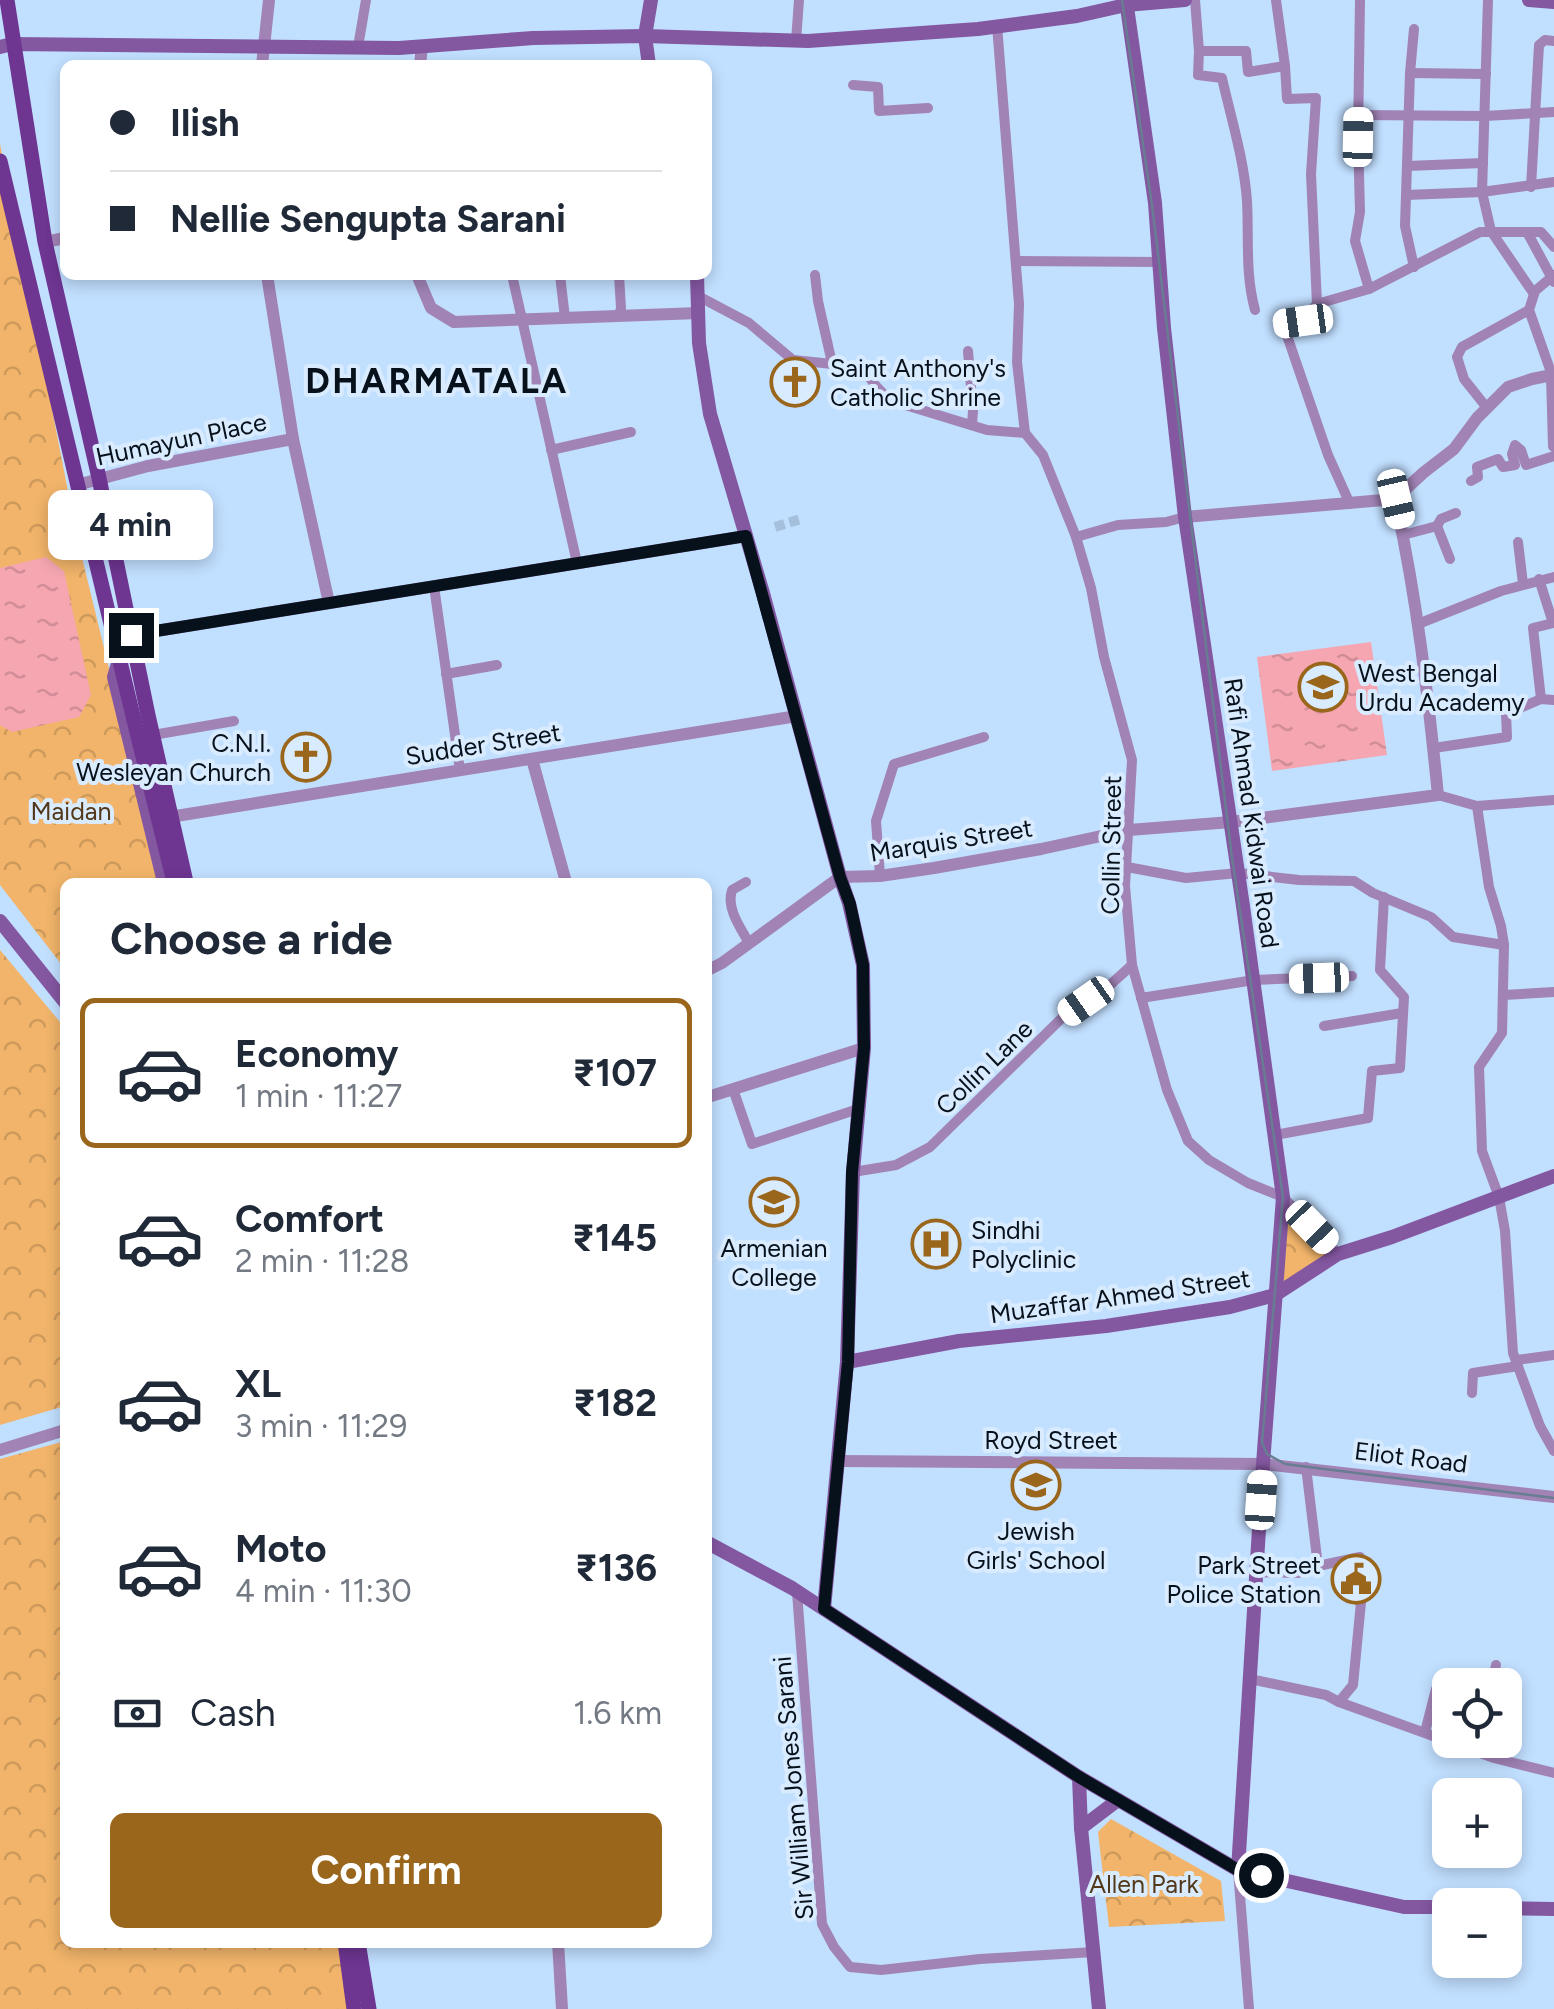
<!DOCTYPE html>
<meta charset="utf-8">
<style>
:root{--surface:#fff;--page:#f2f2f3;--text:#1f2937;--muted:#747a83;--line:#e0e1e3;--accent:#9a661c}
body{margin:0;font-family:Figtree,sans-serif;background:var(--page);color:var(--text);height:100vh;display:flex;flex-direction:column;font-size:38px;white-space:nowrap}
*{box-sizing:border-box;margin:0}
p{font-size:32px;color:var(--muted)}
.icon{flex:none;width:55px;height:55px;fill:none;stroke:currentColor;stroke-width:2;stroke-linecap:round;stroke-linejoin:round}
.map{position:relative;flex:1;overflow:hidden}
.details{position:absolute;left:60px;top:878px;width:652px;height:1070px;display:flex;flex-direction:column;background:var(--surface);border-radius:15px;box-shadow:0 5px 15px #0003}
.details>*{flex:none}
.guide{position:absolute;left:60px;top:60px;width:652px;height:220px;border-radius:15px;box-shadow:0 5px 15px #0003;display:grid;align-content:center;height:220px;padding:0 50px;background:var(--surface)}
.fabs{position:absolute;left:1432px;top:1668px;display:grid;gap:20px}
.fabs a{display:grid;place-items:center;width:90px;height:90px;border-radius:15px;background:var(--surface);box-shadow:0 5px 15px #0003;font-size:50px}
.end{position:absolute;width:45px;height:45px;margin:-22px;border:12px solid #07111c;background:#fff;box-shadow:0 0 0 5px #fff}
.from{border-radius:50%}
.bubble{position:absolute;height:70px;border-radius:15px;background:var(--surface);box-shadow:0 5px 15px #0003;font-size:32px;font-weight:700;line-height:70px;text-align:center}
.car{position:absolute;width:30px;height:60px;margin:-30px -15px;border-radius:12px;box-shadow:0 0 8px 2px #0007;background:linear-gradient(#fff 24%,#345 0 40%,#fff 0 76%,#345 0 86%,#fff 0)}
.guide b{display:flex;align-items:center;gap:35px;height:95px;font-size:38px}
.guide b+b{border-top:2px solid var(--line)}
.guide i{width:25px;height:25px;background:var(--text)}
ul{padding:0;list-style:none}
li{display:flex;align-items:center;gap:30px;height:150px;margin:0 20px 15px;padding:0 30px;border:5px solid transparent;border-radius:15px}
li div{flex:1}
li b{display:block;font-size:38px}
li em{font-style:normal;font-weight:700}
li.selected{border-color:var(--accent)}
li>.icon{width:90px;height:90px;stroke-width:1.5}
h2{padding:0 50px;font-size:45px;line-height:120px}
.pay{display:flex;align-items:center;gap:25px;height:110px;padding:0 50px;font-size:38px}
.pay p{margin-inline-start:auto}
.primary-button{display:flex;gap:20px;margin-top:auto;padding:20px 50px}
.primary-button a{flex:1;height:115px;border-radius:15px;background:var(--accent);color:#fff;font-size:40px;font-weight:700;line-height:115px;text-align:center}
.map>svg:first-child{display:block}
</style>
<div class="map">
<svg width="1554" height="2009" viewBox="0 0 1554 2009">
<defs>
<pattern id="park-crowns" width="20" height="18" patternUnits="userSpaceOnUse" patternTransform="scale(2.5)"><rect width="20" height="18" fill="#f1b46a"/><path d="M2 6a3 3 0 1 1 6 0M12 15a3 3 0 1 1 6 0" fill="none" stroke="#cd9a5b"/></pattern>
<pattern id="water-ripples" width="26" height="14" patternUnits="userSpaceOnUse" patternTransform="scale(2.5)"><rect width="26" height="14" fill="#f5a6b1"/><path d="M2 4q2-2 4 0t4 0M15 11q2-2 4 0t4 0" fill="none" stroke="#d18e98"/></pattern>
</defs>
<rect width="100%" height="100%" fill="#c1dfff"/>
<g fill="url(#park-crowns)">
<polygon points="0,144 77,537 161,882 65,882 65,969 0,885"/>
<polygon points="0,950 65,1028 65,1406 0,1425"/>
<polygon points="1287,1206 1329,1253 1279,1288"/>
<polygon points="65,1441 65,1942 344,1943 353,2009 0,2009 0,1459"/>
<polygon points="1111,1819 1221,1881 1225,1921 1109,1927 1098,1832"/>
</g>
<g fill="url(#water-ripples)">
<polygon points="46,557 64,571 91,695 79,717 12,732 0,725 0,568"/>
<polygon points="1371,642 1387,755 1272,771 1257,657"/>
</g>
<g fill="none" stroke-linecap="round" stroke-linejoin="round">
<polyline stroke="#a5c0dd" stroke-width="10" stroke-dasharray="10 5" stroke-linecap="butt" points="775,527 801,519"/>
<g stroke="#a183b6" stroke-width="10">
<path d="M1195 0 1199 51 1198 75 1222 78C1231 118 1244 159 1247 201 1249 237 1245 274 1255 310"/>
<polyline points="1276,0 1285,66"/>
<polyline points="1360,0 1358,137 1360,212 1355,241 1369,289"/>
<polyline points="1488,0 1482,192 1491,231 1534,294"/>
<polyline points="997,25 1019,304 1017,362 1025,433"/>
<polyline points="796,41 799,0"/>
<polyline points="358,47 366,0"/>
<polyline points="1199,51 1246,51 1248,72 1285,66 1287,99 1316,98 1311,174 1317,304"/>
<polyline points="1410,73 1486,74"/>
<polyline points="853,85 878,87 879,111 928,108"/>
<polyline points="1358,115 1485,116 1554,112"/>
<polyline points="1407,166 1483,163"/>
<polyline points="1531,187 1539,45 1545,40 1554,41"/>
<polyline points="1406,195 1482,192 1554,182"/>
<polyline points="1527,232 1554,282"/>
<polyline points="1016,261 1160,262"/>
<polyline points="1414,267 1405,226 1410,73 1414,29"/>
<polyline points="512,275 577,563"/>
<polyline points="560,275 565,318"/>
<polyline points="815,275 818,301 832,363"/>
<polyline points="698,296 749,323 793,360 862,367 875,385 889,400 987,430 1025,433"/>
<polyline points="619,316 621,308 619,275"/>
<polyline points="968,351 973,411 972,424"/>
<polyline points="1552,375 1529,310 1535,291 1554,275"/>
<polyline points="1487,408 1464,379 1457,357 1462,347 1529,310"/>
<polyline points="1025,433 1043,455 1076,537 1091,588 1104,657 1132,760 1125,886 1132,965 1167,1090 1188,1141 1209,1160 1248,1183 1283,1197 1338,1254"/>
<polyline points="551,450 631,432"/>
<polyline points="1471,481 1478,477 1477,467 1498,459 1503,467 1515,465 1512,454 1515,445 1521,450 1526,465 1554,456"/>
<polyline points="1350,504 1328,455 1283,324 1303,321 1317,304 1369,289 1480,232 1541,232 1554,247"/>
<polyline points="1437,526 1441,519 1456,513"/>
<polyline points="1403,535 1437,526 1450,559"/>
<polyline points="1076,537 1118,525 1166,522 1185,517"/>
<polyline points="1518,542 1523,584"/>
<polyline points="1539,579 1553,623 1533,628 1541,699"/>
<polyline points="434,586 460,770"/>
<polyline points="1418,624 1501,591 1554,577"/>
<polyline points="446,674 497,665"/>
<polyline points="159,734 234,721"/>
<polyline points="1434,748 1507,737 1506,714 1541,699 1554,700"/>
<polyline points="1438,795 1477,806 1554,800"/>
<polyline points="1477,806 1489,887 1501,926 1504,945 1502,1033 1479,1067 1482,1151 1499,1197 1505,1231 1513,1353 1540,1426 1554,1451"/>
<polyline points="1127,867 1186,878 1238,873 1299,880 1354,881 1373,893 1431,917 1453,937 1504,945"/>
<polyline points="880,876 876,821 894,764 984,737"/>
<path d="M746 882 732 890C726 908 740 927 749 943"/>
<polyline points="1504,995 1554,992"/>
<polyline points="1141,998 1254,980 1352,976"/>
<polyline points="1324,1026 1402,1013"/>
<polyline points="733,1089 752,1144 858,1109"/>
<polyline points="1275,1135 1368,1118 1372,1071 1400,1068 1404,997 1380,970 1384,897"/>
<polyline points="853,1172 896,1165 930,1147 1063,1017 1110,985 1132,965"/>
<polyline points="1516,1360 1554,1355"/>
<polyline points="1472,1393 1473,1373 1518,1366"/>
<polyline points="1306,1467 1318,1566 1360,1557 1362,1592 1353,1685 1339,1702 1494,1758 1554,1773"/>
<polyline points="1256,1572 1298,1573 1318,1566"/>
<polyline points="797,1592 822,1924 834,1947 850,1967 881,1970 980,1959 1094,1952"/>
<polyline points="1250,1679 1326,1695 1339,1702"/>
<polyline points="1492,1685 1496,1665"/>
<polyline points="1425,1732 1436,1689 1444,1686 1450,1688"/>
<polyline points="1238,1870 1249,2009"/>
</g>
<g stroke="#a183b6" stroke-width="12">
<polyline points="262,65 269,0"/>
<polyline points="420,65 422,46"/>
<polyline points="45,242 65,238"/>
<polyline points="267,275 293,439 329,603"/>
<polyline points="417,275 431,308 454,322 699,313"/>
<polyline points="77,485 148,466 293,439"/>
<polyline points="1185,517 1395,499 1423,473 1454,449 1477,418 1508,387 1532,379 1552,375 1554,446"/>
<polyline points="131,635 746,536"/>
<polyline points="532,759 566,882"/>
<polyline points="176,816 797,716"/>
<path d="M708 970 722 963 840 877 880 876 934 868 1041 849 1129 830 1231 822 1438 795C1428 696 1417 597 1395 499"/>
<polyline points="708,1097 864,1048"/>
<polyline points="0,1450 65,1430"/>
<polyline points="839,1461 1263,1464 1554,1497"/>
<polyline points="558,1942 562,2009"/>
</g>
<g stroke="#8457a1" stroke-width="14">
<polyline points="1126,0 1155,203 1164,328 1185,517 1243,906 1283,1197 1263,1464 1238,1870"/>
<polyline points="1529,0 1554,2"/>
<polyline points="0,47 12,44 399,48 533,38 645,36 808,41 978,29 1077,16 1126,5 1185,0"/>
<polyline points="649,65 645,36 651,0"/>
<polyline points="697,275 699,343 710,414 763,593 840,877 849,903 863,965 864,1048 853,1172 847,1362 824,1609"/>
<polyline points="119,660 114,677 164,882"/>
<polyline points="0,921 65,1002"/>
<polyline points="847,1362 959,1341 1106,1326 1230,1307 1275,1295 1338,1254 1392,1237 1554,1176"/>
<polyline points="708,1543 792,1588 1079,1777 1238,1870 1404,1907 1450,1907"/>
<polyline points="1079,1777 1081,1828 1099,2009"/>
<polyline points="1081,1828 1118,1800"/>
<polyline points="1505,1908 1554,1909"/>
</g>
<g stroke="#6e3591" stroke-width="15">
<polyline points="7,0 45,242 99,478 148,715 186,882"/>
<polyline points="0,161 134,720"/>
<polyline points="345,1942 354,2009"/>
<polyline points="358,1942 369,2009"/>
</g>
<polyline stroke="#687c92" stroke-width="2.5" points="1122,0 1152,205 1232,858 1283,1197 1262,1443 1267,1454 1285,1464 1554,1498"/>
<polyline stroke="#6e3591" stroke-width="15" points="134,720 174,882"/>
</g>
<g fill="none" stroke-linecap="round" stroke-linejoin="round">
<polyline stroke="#07111c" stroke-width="12" points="131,635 746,536 840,877 850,904 863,965 864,1048 852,1172 848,1362 824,1609 1079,1777 1238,1870 1261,1875"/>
</g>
<defs>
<g id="church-ring" transform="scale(2.5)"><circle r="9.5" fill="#d9ebfe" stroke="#9a661c" stroke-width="1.5"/><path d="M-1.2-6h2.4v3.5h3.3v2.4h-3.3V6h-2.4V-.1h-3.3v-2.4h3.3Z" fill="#9a661c"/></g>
<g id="university-ring" transform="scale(2.5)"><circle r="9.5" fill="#d9ebfe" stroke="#9a661c" stroke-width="1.5"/><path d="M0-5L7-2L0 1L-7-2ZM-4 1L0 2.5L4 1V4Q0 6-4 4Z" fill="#9a661c"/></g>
<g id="hospital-ring" transform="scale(2.5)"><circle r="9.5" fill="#d9ebfe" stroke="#9a661c" stroke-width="1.5"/><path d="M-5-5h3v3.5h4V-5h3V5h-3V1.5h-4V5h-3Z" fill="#9a661c"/></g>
<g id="school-ring" transform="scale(2.5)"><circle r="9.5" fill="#d9ebfe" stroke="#9a661c" stroke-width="1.5"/><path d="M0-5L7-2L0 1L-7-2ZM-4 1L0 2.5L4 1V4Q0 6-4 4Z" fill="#9a661c"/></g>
<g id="civic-ring" transform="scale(2.5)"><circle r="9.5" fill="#d9ebfe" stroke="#9a661c" stroke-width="1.5"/><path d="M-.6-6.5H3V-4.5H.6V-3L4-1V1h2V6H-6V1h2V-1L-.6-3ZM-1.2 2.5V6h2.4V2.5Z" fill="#9a661c"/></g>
</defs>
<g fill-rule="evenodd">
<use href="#church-ring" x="795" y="382"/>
<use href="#university-ring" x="1323" y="687"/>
<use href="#church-ring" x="306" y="757"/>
<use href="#university-ring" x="774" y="1202"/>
<use href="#hospital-ring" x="936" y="1244"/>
<use href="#school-ring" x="1036" y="1485"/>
<use href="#civic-ring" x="1356" y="1579"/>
</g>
<g text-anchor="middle" stroke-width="8" stroke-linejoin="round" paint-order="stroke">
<g font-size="25" fill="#07111c" stroke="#d9ebfe" text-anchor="start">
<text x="830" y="377">Saint Anthony's<tspan x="830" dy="29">Catholic Shrine</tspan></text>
<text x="1358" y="682">West Bengal<tspan x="1358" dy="29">Urdu Academy</tspan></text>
<text x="271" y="752" text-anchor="end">C.N.I.<tspan x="271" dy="29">Wesleyan Church</tspan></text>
<text x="971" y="1239">Sindhi<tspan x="971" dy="29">Polyclinic</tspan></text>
<text x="774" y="1257" text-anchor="middle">Armenian<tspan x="774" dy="29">College</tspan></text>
<text x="1036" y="1540" text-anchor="middle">Jewish<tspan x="1036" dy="29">Girls' School</tspan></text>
<text x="1321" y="1574" text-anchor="end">Park Street<tspan x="1321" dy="29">Police Station</tspan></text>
</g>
<g font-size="25" fill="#07111c" stroke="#d9ebfe">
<text transform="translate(181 439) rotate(-12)" y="9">Humayun Place</text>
<text transform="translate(483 744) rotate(-9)" y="9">Sudder Street</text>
<text transform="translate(1252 813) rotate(82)" y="9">Rafi Ahmad Kidwai Road</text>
<text transform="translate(951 840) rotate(-9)" y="9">Marquis Street</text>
<text transform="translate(1111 845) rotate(-89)" y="9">Collin Street</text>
<text transform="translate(984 1067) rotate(-44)" y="9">Collin Lane</text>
<text transform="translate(1120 1296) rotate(-8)" y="9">Muzaffar Ahmed Street</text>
<text x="1051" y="1449">Royd Street</text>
<text transform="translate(1411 1457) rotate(7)" y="9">Eliot Road</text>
<text transform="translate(793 1788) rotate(-95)" y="9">Sir William Jones Sarani</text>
</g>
<g font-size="25" fill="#523818" stroke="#d9ebfe">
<text x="71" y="820">Maidan</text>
<text x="1144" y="1893">Allen Park</text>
</g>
<g font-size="35" font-weight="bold" letter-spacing="2.5" fill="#07111c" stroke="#d9ebfe">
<text x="437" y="393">DHARMATALA</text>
</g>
</g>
</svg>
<div class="fabs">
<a><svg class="icon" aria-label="locate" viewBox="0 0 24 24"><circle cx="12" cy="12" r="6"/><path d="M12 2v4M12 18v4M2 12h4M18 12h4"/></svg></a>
<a>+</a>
<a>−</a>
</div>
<i class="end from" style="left:1261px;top:1875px"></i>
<i class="end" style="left:131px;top:635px"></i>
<div class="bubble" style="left:48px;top:490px;width:165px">4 min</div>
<i class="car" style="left:1358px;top:137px;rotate:1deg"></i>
<i class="car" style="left:1303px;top:321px;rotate:262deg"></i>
<i class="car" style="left:1396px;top:499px;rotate:167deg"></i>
<i class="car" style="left:1319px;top:978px;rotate:268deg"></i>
<i class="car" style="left:1086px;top:1001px;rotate:235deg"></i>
<i class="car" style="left:1312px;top:1227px;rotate:136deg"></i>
<i class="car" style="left:1261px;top:1500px;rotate:4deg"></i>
<div class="guide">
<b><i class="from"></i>Ilish</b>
<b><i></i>Nellie Sengupta Sarani</b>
</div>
<section class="details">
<h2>Choose a ride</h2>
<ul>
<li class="selected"><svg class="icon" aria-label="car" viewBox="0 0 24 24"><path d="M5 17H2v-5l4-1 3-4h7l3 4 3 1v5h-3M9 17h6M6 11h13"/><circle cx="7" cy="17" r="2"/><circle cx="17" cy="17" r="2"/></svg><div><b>Economy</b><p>1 min · 11:27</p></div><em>₹107</em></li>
<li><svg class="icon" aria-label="car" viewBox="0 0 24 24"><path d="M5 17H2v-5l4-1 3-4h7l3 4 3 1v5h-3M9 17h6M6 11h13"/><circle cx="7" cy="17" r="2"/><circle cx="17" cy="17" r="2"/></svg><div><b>Comfort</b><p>2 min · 11:28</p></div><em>₹145</em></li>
<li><svg class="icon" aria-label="car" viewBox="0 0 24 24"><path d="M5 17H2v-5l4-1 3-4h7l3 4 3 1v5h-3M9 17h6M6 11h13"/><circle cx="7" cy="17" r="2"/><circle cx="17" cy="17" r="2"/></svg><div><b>XL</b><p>3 min · 11:29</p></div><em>₹182</em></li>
<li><svg class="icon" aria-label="car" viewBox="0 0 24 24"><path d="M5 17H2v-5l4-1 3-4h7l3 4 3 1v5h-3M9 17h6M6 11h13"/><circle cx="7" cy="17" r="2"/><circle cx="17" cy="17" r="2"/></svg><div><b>Moto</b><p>4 min · 11:30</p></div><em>₹136</em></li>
</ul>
<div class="pay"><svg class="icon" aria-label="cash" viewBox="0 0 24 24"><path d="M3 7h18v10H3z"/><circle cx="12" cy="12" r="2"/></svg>Cash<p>1.6 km</p></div>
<div class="primary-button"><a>Confirm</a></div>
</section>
</div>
